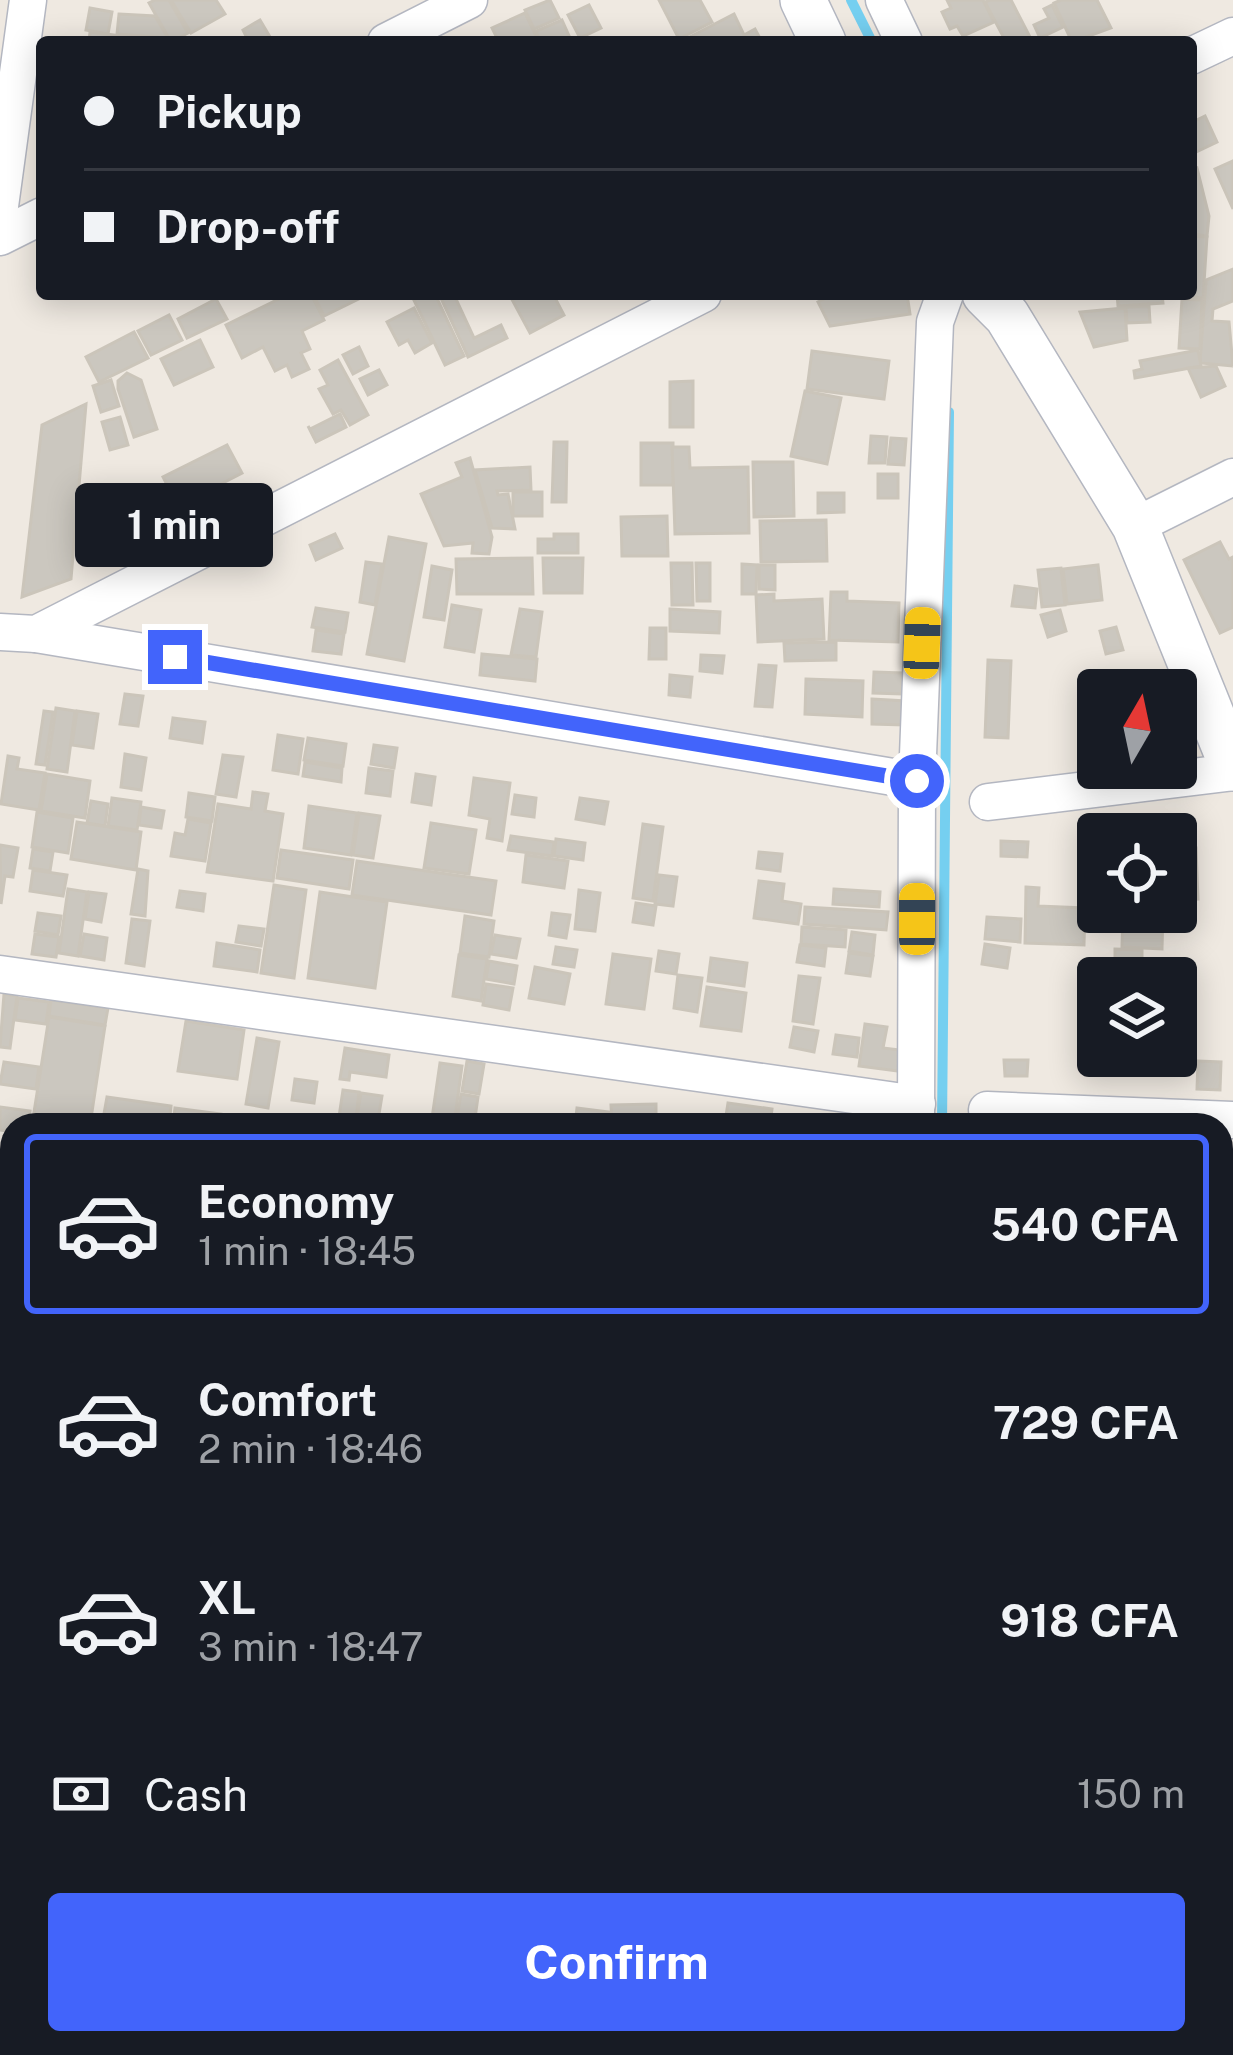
<!DOCTYPE html>
<meta charset="utf-8">
<style>
:root{--surface:#171b24;--page:#20242c;--text:#f1f3f6;--muted:#9ea1a6;--line:#363941;--accent:#4264fb}
body{margin:0;font-family:"Public Sans",sans-serif;background:var(--page);color:var(--text);height:100vh;display:flex;flex-direction:column;font-size:45px;white-space:nowrap}
*{box-sizing:border-box;margin:0}
p{font-size:39px;color:var(--muted)}
.icon{flex:none;width:66px;height:66px;fill:none;stroke:currentColor;stroke-width:2;stroke-linecap:round;stroke-linejoin:round}
.map{position:relative;flex:1;overflow:hidden}
.drawer{position:absolute;left:0px;top:1113px;width:1233px;height:942px;display:flex;flex-direction:column;background:var(--surface);border-radius:36px 36px 0 0;box-shadow:0 6px 30px #0003}
.drawer>*{flex:none}
.guide{position:absolute;left:36px;top:36px;width:1161px;height:264px;border-radius:12px;box-shadow:0 6px 30px #0003;display:grid;align-content:center;height:264px;padding:0 48px;background:var(--surface)}
.needle{width:78px;rotate:9deg}
.tools{position:absolute;left:1077px;top:669px;display:grid;gap:24px}
.tools a{display:grid;place-items:center;width:120px;height:120px;border-radius:12px;background:var(--surface);box-shadow:0 6px 30px #0003;font-size:60px}
.end{position:absolute;width:54px;height:54px;margin:-27px;border:15px solid #4264fb;background:#fff;box-shadow:0 0 0 6px #fff}
.from{border-radius:50%}
.bubble{position:absolute;height:84px;border-radius:12px;background:var(--surface);box-shadow:0 6px 30px #0003;font-size:39px;font-weight:700;line-height:84px;text-align:center}
.car{position:absolute;width:36px;height:72px;margin:-36px -18px;border-radius:15px;box-shadow:0 0 9px 3px #0007;background:linear-gradient(#f5c518 24%,#345 0 40%,#f5c518 0 76%,#345 0 86%,#f5c518 0)}
.guide b{display:flex;align-items:center;gap:42px;height:114px;font-size:45px}
.guide b+b{border-top:3px solid var(--line)}
.guide i{width:30px;height:30px;background:var(--text)}
ul{padding:21px 0 0;list-style:none}
li{display:flex;align-items:center;gap:36px;height:180px;margin:0 24px 18px;padding:0 24px;border:6px solid transparent;border-radius:12px}
li div{flex:1}
li b{display:block;font-size:45px}
li em{font-style:normal;font-weight:700}
li.current{border-color:var(--accent)}
li>.icon{width:108px;height:108px;stroke-width:1.5}
.pay{display:flex;align-items:center;gap:30px;height:132px;padding:0 48px;font-size:45px}
.pay p{margin-inline-start:auto}
.primary-button{display:flex;gap:24px;margin-top:auto;padding:24px 48px}
.primary-button a{flex:1;height:138px;border-radius:12px;background:var(--accent);color:#fff;font-size:48px;font-weight:700;line-height:138px;text-align:center}
.map>svg:first-child{display:block}
</style>
<div class="map">
<svg width="1233" height="2055" viewBox="0 0 1233 2055">
<rect width="100%" height="100%" fill="#efe9e1"/>
<g fill="none" stroke-linecap="round" stroke-linejoin="round">
<g stroke="#75cff0" stroke-width="10">
<polyline points="851,0 872,42"/>
<polyline points="942,1125 949,412"/>
<polyline points="959,2055 959,2043"/>
</g>
</g>
<g fill="#cbc7bf" stroke="#cbc5ba" stroke-width="3">
<polygon points="155,0 169,0 188,33 171,42 149,3"/>
<polygon points="171,0 216,0 225,14 191,33"/>
<polygon points="550,0 559,18 534,29 525,10"/>
<polygon points="659,0 700,0 712,22 679,39"/>
<polygon points="947,0 983,0 994,22 963,36 957,26 950,29 942,12 951,8"/>
<polygon points="990,0 1011,0 1031,39 1006,42 985,2"/>
<polygon points="1061,0 1097,0 1111,28 1072,42 1054,3"/>
<polygon points="589,5 601,28 580,38 568,15"/>
<polygon points="1052,5 1063,27 1040,38 1034,25 1049,18 1044,9"/>
<polygon points="90,8 112,12 108,34 86,30"/>
<polygon points="525,13 539,42 499,42 492,28"/>
<polygon points="119,14 155,16 168,38 117,34"/>
<polygon points="734,14 744,35 755,29 762,42 680,42"/>
<polygon points="260,20 273,42 249,42 243,30"/>
<polygon points="562,20 570,38 540,42 536,31"/>
<polygon points="90,32 169,42 89,42"/>
<polygon points="1205,116 1217,142 1192,154 1191,123"/>
<polygon points="1233,161 1233,209 1215,169"/>
<polygon points="1197,168 1209,216 1207,236 1191,234 1191,170"/>
<polygon points="1191,236 1207,237 1203,298 1165,295 1191,294"/>
<polygon points="1233,269 1233,301 1213,309 1212,321 1229,322 1233,366 1200,363 1206,280"/>
<polygon points="289,294 311,294 324,320 302,331 310,349 301,353 309,369 292,377 287,365 275,371 263,347 242,358 226,325"/>
<polygon points="313,294 369,294 324,316"/>
<polygon points="411,294 435,294 464,356 445,365"/>
<polygon points="439,294 461,294 455,297 474,338 501,325 507,338 468,357"/>
<polygon points="509,294 553,294 564,315 530,333"/>
<polygon points="834,294 907,294 910,314 830,326 818,302"/>
<polygon points="1117,294 1162,294 1163,303 1118,306"/>
<polygon points="216,299 227,319 187,338 178,319"/>
<polygon points="1182,299 1202,300 1200,349 1179,348"/>
<polygon points="1149,306 1150,322 1127,323 1126,307"/>
<polygon points="414,308 432,343 415,353 408,340 399,345 387,322"/>
<polygon points="1125,308 1127,340 1094,347 1080,312"/>
<polygon points="169,315 182,340 151,355 138,331"/>
<polygon points="134,332 148,358 99,382 86,357"/>
<polygon points="200,340 213,367 174,385 161,359"/>
<polygon points="359,347 368,366 353,374 343,355"/>
<polygon points="1198,350 1201,366 1135,378 1134,371 1142,369 1140,361"/>
<polygon points="812,351 889,361 884,399 807,389"/>
<polygon points="338,360 368,415 350,425 341,410 333,414 319,389 328,385 320,370"/>
<polygon points="1216,366 1225,386 1201,397 1188,368"/>
<polygon points="379,370 387,385 368,395 360,379"/>
<polygon points="127,373 141,380 157,429 134,437 118,389 118,381"/>
<polygon points="111,380 119,406 101,412 93,386"/>
<polygon points="693,381 693,427 670,427 670,382"/>
<polygon points="805,391 841,398 827,464 791,456"/>
<polygon points="86,404 71,579 22,597 42,425"/>
<polygon points="340,414 346,427 316,442 308,426 310,429"/>
<polygon points="120,417 128,445 110,450 102,422"/>
<polygon points="871,436 887,437 885,463 869,463"/>
<polygon points="891,438 906,439 904,465 888,464"/>
<polygon points="554,442 567,442 566,502 552,502"/>
<rect x="641" y="443" width="32" height="42"/>
<polygon points="227,445 242,473 178,506 163,477"/>
<polygon points="672,447 689,447 690,468 748,467 749,533 675,534"/>
<polygon points="470,458 492,537 489,554 472,553 473,543 444,546 421,494 462,477 456,463"/>
<polygon points="753,462 793,462 794,516 754,517"/>
<polygon points="530,467 531,490 497,491 498,495 508,494 515,529 492,528 475,470"/>
<rect x="878" y="474" width="20" height="24"/>
<rect x="513" y="492" width="29" height="24"/>
<polygon points="818,493 844,493 844,512 818,513"/>
<polygon points="667,516 668,556 622,556 621,517"/>
<polygon points="826,520 827,561 761,562 760,521"/>
<polygon points="335,534 342,548 316,560 310,545"/>
<polygon points="554,534 578,534 578,553 538,553 538,539 554,539"/>
<polygon points="389,537 426,544 404,661 367,654"/>
<polygon points="1220,542 1229,559 1233,557 1233,627 1220,633 1184,560"/>
<polygon points="532,558 533,594 457,594 456,559"/>
<polygon points="543,558 583,558 582,593 544,593"/>
<polygon points="366,562 382,564 375,605 360,602"/>
<polygon points="671,563 692,563 693,605 672,605"/>
<polygon points="696,563 710,563 710,601 697,601"/>
<polygon points="742,564 757,565 756,594 742,594"/>
<polygon points="759,565 775,565 775,590 759,589"/>
<polygon points="1098,565 1102,600 1067,604 1063,569"/>
<polygon points="432,566 452,570 444,620 424,617"/>
<polygon points="1061,568 1065,605 1042,607 1038,570"/>
<polygon points="1015,586 1037,589 1035,608 1012,606"/>
<polygon points="831,592 847,592 847,601 899,603 898,642 829,640"/>
<polygon points="774,594 774,601 822,599 824,639 758,642 756,595"/>
<polygon points="452,605 481,610 474,652 445,647"/>
<polygon points="316,608 348,613 345,632 312,627"/>
<polygon points="520,609 542,612 536,657 511,655"/>
<polygon points="670,609 720,612 719,633 670,631"/>
<polygon points="1060,610 1066,631 1048,637 1041,615"/>
<polygon points="1116,627 1123,650 1106,654 1100,631"/>
<polygon points="650,628 666,628 666,659 649,659"/>
<polygon points="316,630 344,634 341,654 313,651"/>
<polygon points="836,642 836,660 785,661 784,643"/>
<polygon points="482,654 537,659 535,681 480,675"/>
<polygon points="701,655 724,656 722,673 700,671"/>
<polygon points="988,660 1011,661 1008,738 985,737"/>
<polygon points="759,665 776,666 772,707 755,706"/>
<polygon points="874,672 902,673 902,694 873,693"/>
<polygon points="670,675 692,677 690,697 669,695"/>
<polygon points="806,679 863,681 862,717 805,714"/>
<polygon points="125,694 143,696 138,726 120,724"/>
<polygon points="872,699 906,701 904,725 872,724"/>
<polygon points="56,708 75,711 67,772 47,769"/>
<polygon points="44,711 53,712 45,765 36,764"/>
<polygon points="77,711 98,714 93,748 72,745"/>
<polygon points="173,718 205,722 202,743 170,738"/>
<polygon points="278,735 303,739 298,774 273,770"/>
<polygon points="308,738 346,744 343,766 304,760"/>
<polygon points="374,745 397,748 394,768 371,764"/>
<polygon points="125,754 146,758 141,790 121,787"/>
<polygon points="223,755 243,757 236,797 216,794"/>
<polygon points="8,756 19,758 17,769 45,773 39,810 1,804"/>
<polygon points="305,762 342,768 341,782 303,776"/>
<polygon points="369,768 393,771 390,796 366,793"/>
<polygon points="47,774 90,781 85,818 41,811"/>
<polygon points="416,774 435,777 431,805 412,802"/>
<polygon points="474,778 510,783 502,841 487,838 490,819 469,815"/>
<polygon points="253,792 268,794 265,811 283,814 273,881 207,872 218,804 251,809"/>
<polygon points="189,793 215,797 212,821 186,817"/>
<polygon points="515,795 536,798 534,817 512,814"/>
<polygon points="112,798 141,802 137,830 108,826"/>
<polygon points="580,798 608,802 604,824 576,819"/>
<polygon points="91,801 108,804 105,826 87,823"/>
<polygon points="309,806 357,813 351,855 304,848"/>
<polygon points="141,807 164,811 161,828 139,825"/>
<polygon points="37,812 73,818 68,853 32,847"/>
<polygon points="359,813 380,816 373,858 353,855"/>
<polygon points="188,819 211,823 205,861 171,856 175,833 185,835"/>
<polygon points="77,822 141,832 136,870 71,859"/>
<polygon points="431,823 476,830 469,874 424,868"/>
<polygon points="643,824 663,827 653,901 633,898"/>
<polygon points="511,836 554,842 552,856 508,850"/>
<polygon points="556,839 585,843 583,860 554,856"/>
<polygon points="1001,841 1028,842 1027,857 1001,856"/>
<polygon points="0,845 18,848 13,877 5,876 1,904"/>
<polygon points="1196,848 1198,899 1179,900 1177,849"/>
<polygon points="33,849 53,852 50,871 30,868"/>
<polygon points="281,850 353,860 349,889 277,878"/>
<polygon points="759,852 782,854 780,871 757,868"/>
<polygon points="526,855 568,861 564,888 523,882"/>
<polygon points="357,861 496,881 491,915 352,895"/>
<polygon points="138,869 148,871 145,916 131,914"/>
<polygon points="33,870 67,875 63,896 30,891"/>
<polygon points="659,875 677,877 673,906 655,904"/>
<polygon points="759,881 784,884 782,901 801,904 798,924 754,918"/>
<polygon points="274,885 306,890 294,978 261,973"/>
<polygon points="1026,887 1039,888 1038,906 1085,908 1084,945 1025,943"/>
<polygon points="68,889 87,892 78,956 59,953"/>
<polygon points="834,889 880,892 879,907 833,904"/>
<polygon points="579,890 600,893 595,931 575,929"/>
<polygon points="180,891 205,894 203,911 177,907"/>
<polygon points="89,892 106,894 101,922 85,919"/>
<polygon points="320,892 387,902 375,988 308,978"/>
<polygon points="1088,892 1098,892 1098,912 1110,912 1109,925 1087,924"/>
<polygon points="636,903 656,906 653,925 633,922"/>
<polygon points="805,907 888,912 886,930 804,924"/>
<polygon points="1123,912 1163,912 1162,949 1122,947"/>
<polygon points="38,913 61,916 58,935 35,931"/>
<polygon points="552,913 570,915 566,938 549,935"/>
<polygon points="465,916 494,921 489,957 460,953"/>
<polygon points="987,917 1021,919 1020,942 985,939"/>
<polygon points="132,919 150,921 144,966 126,963"/>
<polygon points="239,926 264,929 261,946 236,942"/>
<polygon points="802,927 846,930 845,947 801,944"/>
<polygon points="852,932 875,935 873,955 849,951"/>
<polygon points="35,934 59,937 56,957 32,954"/>
<polygon points="84,934 107,938 104,960 80,956"/>
<polygon points="495,935 520,939 516,958 491,954"/>
<polygon points="217,943 260,950 257,972 214,966"/>
<polygon points="985,944 1010,948 1007,968 982,964"/>
<polygon points="800,945 826,948 824,966 797,962"/>
<polygon points="556,947 577,950 574,967 553,964"/>
<polygon points="1115,949 1142,950 1142,966 1115,965"/>
<polygon points="659,951 679,954 676,974 656,971"/>
<polygon points="849,953 873,956 870,976 846,973"/>
<polygon points="613,954 651,959 644,1009 606,1004"/>
<polygon points="459,955 487,959 481,1001 453,996"/>
<polygon points="711,958 747,963 744,986 708,981"/>
<polygon points="489,961 517,966 514,984 486,979"/>
<polygon points="535,967 570,974 564,1004 529,998"/>
<polygon points="678,975 702,978 697,1012 674,1008"/>
<polygon points="799,976 820,978 813,1024 793,1021"/>
<polygon points="486,984 513,988 509,1010 483,1005"/>
<polygon points="707,987 746,993 741,1031 701,1026"/>
<polygon points="4,994 17,996 10,1048 0,1047"/>
<polygon points="18,998 49,1002 46,1024 15,1020"/>
<polygon points="51,1000 108,1008 105,1025 49,1016"/>
<polygon points="49,1017 105,1026 90,1125 32,1125"/>
<polygon points="186,1021 244,1030 237,1079 178,1071"/>
<polygon points="865,1024 887,1027 883,1048 900,1050 898,1071 859,1066"/>
<polygon points="794,1027 818,1031 814,1052 790,1047"/>
<polygon points="836,1035 859,1038 857,1057 833,1054"/>
<polygon points="257,1038 279,1042 268,1108 246,1104"/>
<polygon points="345,1048 389,1055 386,1077 350,1072 349,1080 340,1079"/>
<polygon points="1004,1060 1028,1060 1027,1076 1005,1076"/>
<polygon points="467,1061 484,1064 479,1094 462,1091"/>
<polygon points="1198,1061 1221,1062 1220,1090 1197,1089"/>
<polygon points="4,1062 39,1067 36,1089 0,1084"/>
<polygon points="440,1063 462,1066 454,1125 431,1125"/>
<polygon points="295,1079 317,1082 314,1103 292,1100"/>
<polygon points="343,1090 359,1092 356,1119 339,1117"/>
<polygon points="361,1093 382,1096 378,1120 357,1117"/>
<polygon points="461,1094 478,1097 474,1125 456,1124"/>
<polygon points="107,1097 171,1106 169,1125 102,1125"/>
<polygon points="728,1103 772,1109 770,1125 725,1122"/>
<polygon points="656,1104 656,1125 612,1125 611,1105"/>
<polygon points="0,1107 30,1111 28,1125 12,1125 12,1132 0,1130"/>
<polygon points="175,1108 221,1114 220,1125 173,1125"/>
<polygon points="577,1108 609,1112 607,1125 575,1125"/>
<polygon points="3,1144 12,1146 12,1213 0,1212 5,1169 0,1168"/>
<polygon points="1221,1175 1233,1176 1233,1218 1221,1218"/>
<polygon points="0,1222 12,1224 12,1271 0,1270"/>
<polygon points="1221,1675 1233,1676 1233,1741 1221,1739"/>
<polygon points="1221,1792 1233,1792 1233,1843 1221,1844"/>
<polygon points="429,2043 493,2043 492,2055 428,2052"/>
</g>
<g fill="none" stroke-linecap="round" stroke-linejoin="round">
<g stroke="#b4b7c1" stroke-width="39">
<g id="minor">
<polyline points="884,0 904,42"/>
<polyline points="386,42 469,0"/>
<polyline points="1191,56 1233,36"/>
<polyline points="0,206 28,0"/>
<polyline points="0,237 42,216"/>
<polyline points="1135,526 1233,477"/>
<polyline points="0,632 36,634 703,294"/>
<polyline points="36,634 917,781"/>
<polyline points="988,802 1233,772"/>
<polyline points="0,974 917,1104"/>
<polyline points="987,1110 1233,1120"/>
<polyline points="916,1125 917,781 935,322 945,294"/>
<polyline points="0,1806 12,1808"/>
</g>
</g>
<g stroke="#b4b7c1" stroke-width="48">
<g id="tertiary">
<polyline points="803,0 823,42"/>
<polyline points="985,294 1007,316 1135,526 1233,768"/>
<polyline points="911,2055 911,2043"/>
<polyline points="994,2055 995,2043"/>
</g>
</g>
<g stroke="#c9c9c9" stroke-width="60">
<g id="primary">
<polyline points="0,1344 12,1346"/>
<polyline points="0,1392 12,1394"/>
<polyline points="1221,1521 1233,1523"/>
<polyline points="1221,1568 1233,1569"/>
</g>
</g>
<use href="#minor" stroke="#fff" stroke-width="36"/>
<use href="#tertiary" stroke="#fff" stroke-width="45"/>
<use href="#primary" stroke="#f2d163" stroke-width="57"/>
</g>
<g fill="none" stroke-linecap="round" stroke-linejoin="round">
<polyline stroke="#4264fb" stroke-width="15" points="175,657 917,781"/>
</g>
</svg>
<div class="tools">
<a><svg class="needle" viewBox="-14 -14 28 28"><path d="M0-13l5 13h-10z" fill="#e53935"/><path d="M0 13l5-13h-10z" fill="#9ea1a6"/></svg></a>
<a><svg class="icon" aria-label="locate" viewBox="0 0 24 24"><circle cx="12" cy="12" r="6"/><path d="M12 2v4M12 18v4M2 12h4M18 12h4"/></svg></a>
<a><svg class="icon" aria-label="layers" viewBox="0 0 24 24"><path d="M12 4l9 5-9 5-9-5zM3 14l9 5 9-5"/></svg></a>
</div>
<i class="end from" style="left:917px;top:781px"></i>
<i class="end" style="left:175px;top:657px"></i>
<div class="bubble" style="left:75px;top:483px;width:198px">1 min</div>
<i class="car" style="left:922px;top:643px;rotate:2deg"></i>
<i class="car" style="left:917px;top:919px;rotate:0deg"></i>
<div class="guide">
<b><i class="from"></i>Pickup</b>
<b><i></i>Drop-off</b>
</div>
<section class="drawer">
<ul>
<li class="current"><svg class="icon" aria-label="car" viewBox="0 0 24 24"><path d="M5 17H2v-5l4-1 3-4h7l3 4 3 1v5h-3M9 17h6M6 11h13"/><circle cx="7" cy="17" r="2"/><circle cx="17" cy="17" r="2"/></svg><div><b>Economy</b><p>1 min · 18:45</p></div><em>540 CFA</em></li>
<li><svg class="icon" aria-label="car" viewBox="0 0 24 24"><path d="M5 17H2v-5l4-1 3-4h7l3 4 3 1v5h-3M9 17h6M6 11h13"/><circle cx="7" cy="17" r="2"/><circle cx="17" cy="17" r="2"/></svg><div><b>Comfort</b><p>2 min · 18:46</p></div><em>729 CFA</em></li>
<li><svg class="icon" aria-label="car" viewBox="0 0 24 24"><path d="M5 17H2v-5l4-1 3-4h7l3 4 3 1v5h-3M9 17h6M6 11h13"/><circle cx="7" cy="17" r="2"/><circle cx="17" cy="17" r="2"/></svg><div><b>XL</b><p>3 min · 18:47</p></div><em>918 CFA</em></li>
</ul>
<div class="pay"><svg class="icon" aria-label="cash" viewBox="0 0 24 24"><path d="M3 7h18v10H3z"/><circle cx="12" cy="12" r="2"/></svg>Cash<p>150 m</p></div>
<div class="primary-button"><a>Confirm</a></div>
</section>
</div>
